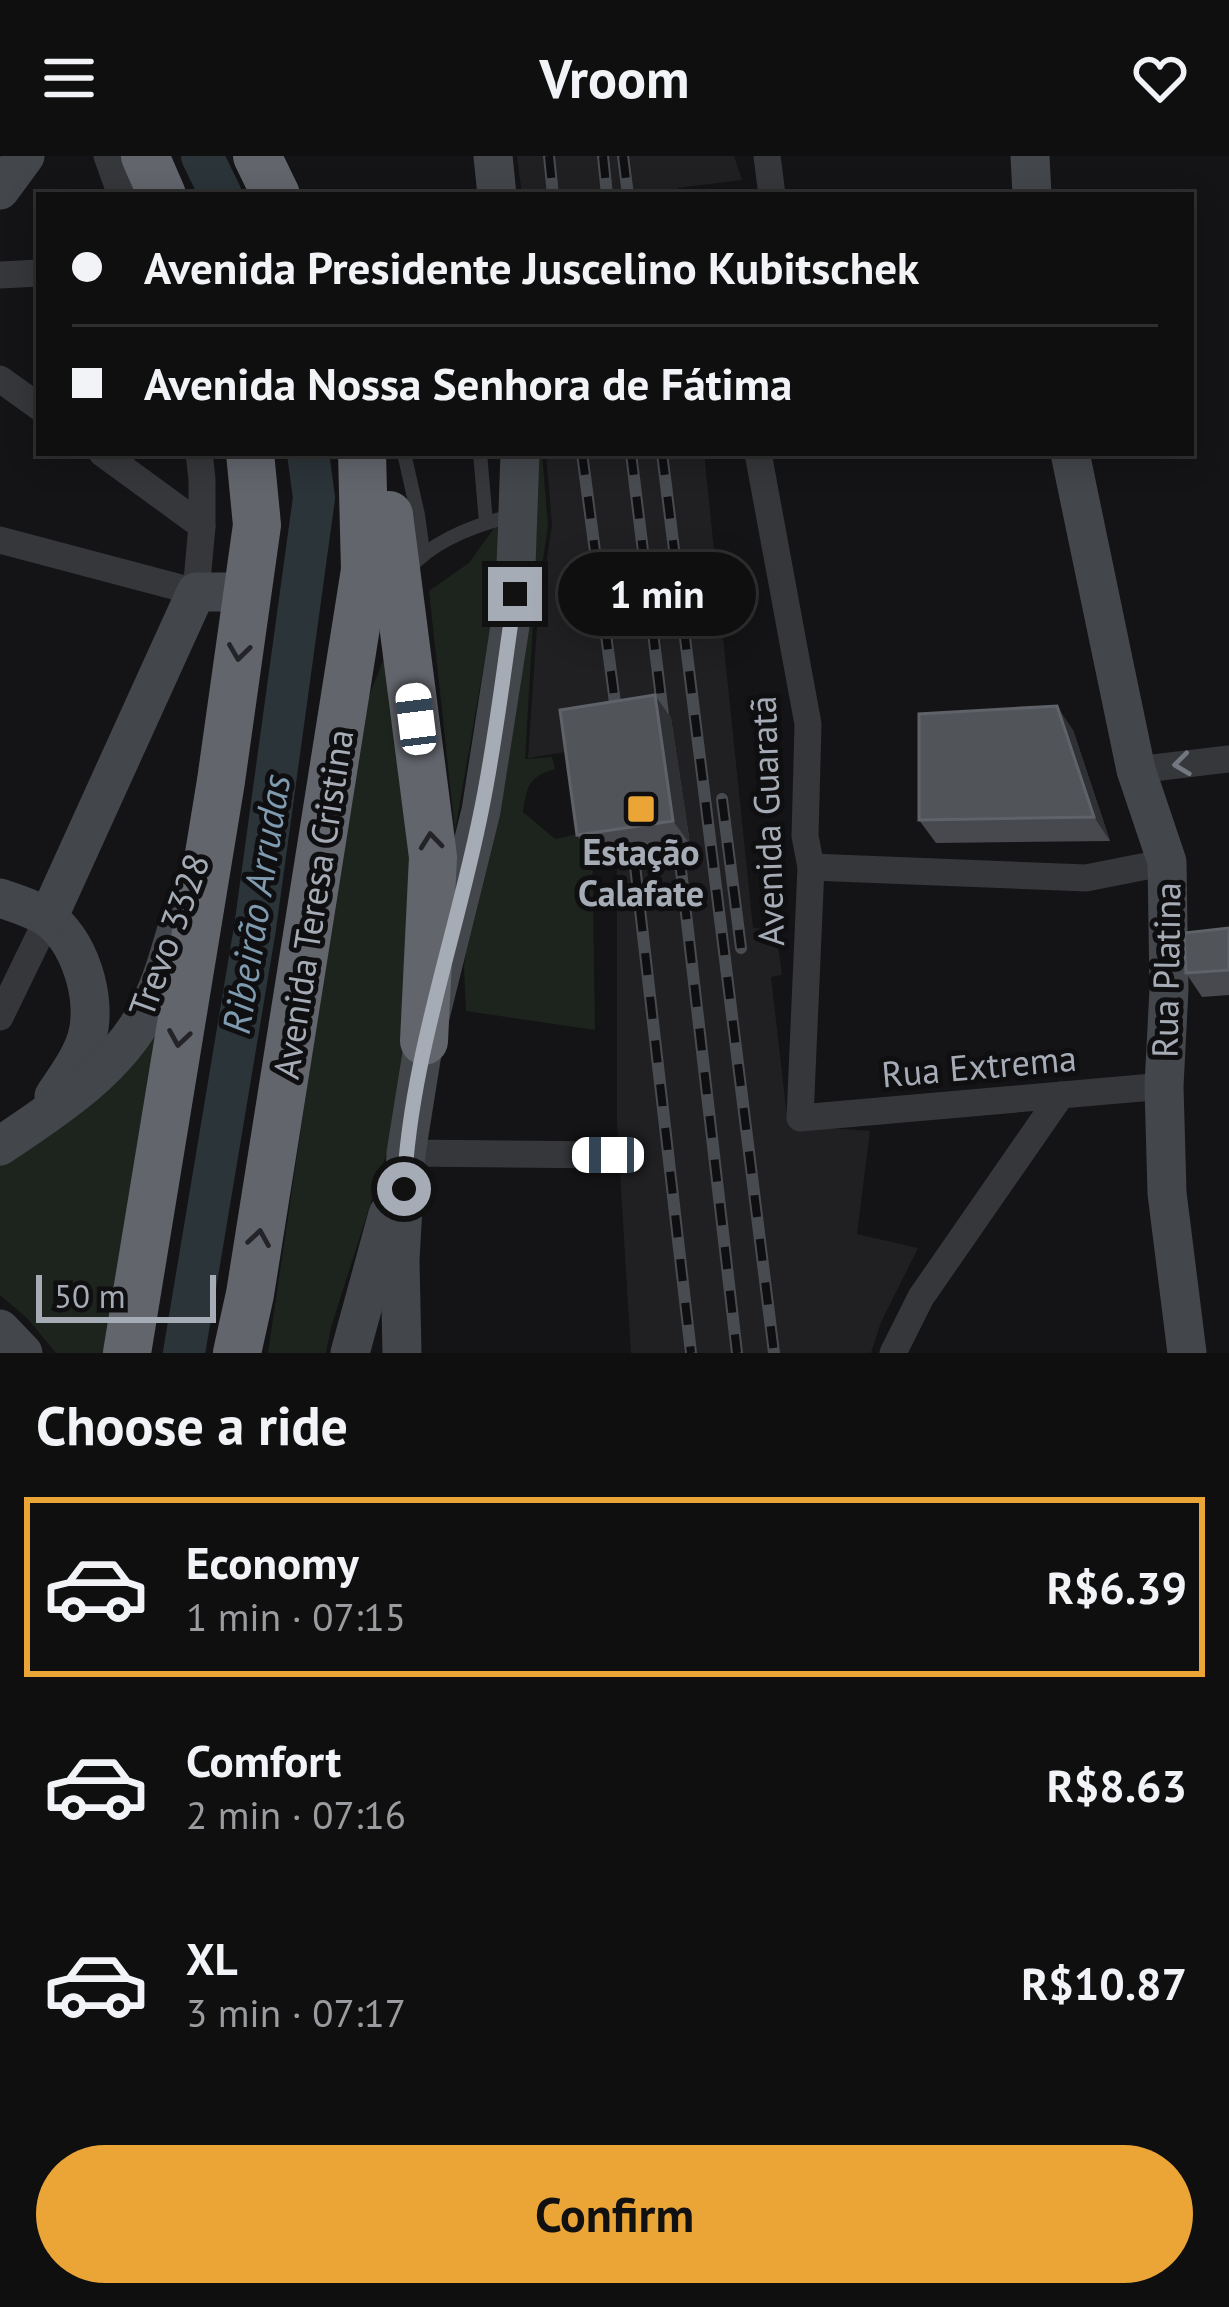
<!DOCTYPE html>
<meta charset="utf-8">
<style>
:root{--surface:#0f0f10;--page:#1d1d1e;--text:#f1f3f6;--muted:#9b9c9f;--line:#2f2f30;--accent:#eba537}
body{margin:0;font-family:"PT Sans",sans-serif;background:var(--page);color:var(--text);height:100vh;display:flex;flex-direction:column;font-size:45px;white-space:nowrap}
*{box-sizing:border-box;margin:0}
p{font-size:39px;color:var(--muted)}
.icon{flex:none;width:66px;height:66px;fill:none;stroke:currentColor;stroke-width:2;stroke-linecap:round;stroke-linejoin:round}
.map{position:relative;height:1197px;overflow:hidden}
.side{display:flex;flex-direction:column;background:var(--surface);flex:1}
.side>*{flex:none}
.banner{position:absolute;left:36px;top:36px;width:1158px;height:264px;border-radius:0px;box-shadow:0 6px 30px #0003,0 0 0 3px var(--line);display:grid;align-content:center;height:264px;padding:0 36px;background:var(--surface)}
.scale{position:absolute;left:36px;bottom:30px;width:180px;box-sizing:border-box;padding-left:12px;border:6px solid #a6acb6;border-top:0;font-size:33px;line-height:42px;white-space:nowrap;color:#a6acb6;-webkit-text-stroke:9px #0f0f11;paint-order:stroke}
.end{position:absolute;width:54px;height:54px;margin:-27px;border:15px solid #a6acb6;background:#111;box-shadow:0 0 0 6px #111}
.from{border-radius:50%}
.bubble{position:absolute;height:84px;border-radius:42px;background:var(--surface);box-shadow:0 6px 30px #0003,0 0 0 3px var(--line);font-size:39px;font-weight:600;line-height:84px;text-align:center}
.car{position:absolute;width:36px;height:72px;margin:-36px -18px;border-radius:15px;box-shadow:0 0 9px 3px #0007;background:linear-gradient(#fff 24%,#345 0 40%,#fff 0 76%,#345 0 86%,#fff 0)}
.banner b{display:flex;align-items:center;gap:42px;height:114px;font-size:45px}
.banner b+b{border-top:3px solid var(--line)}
.banner i{width:30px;height:30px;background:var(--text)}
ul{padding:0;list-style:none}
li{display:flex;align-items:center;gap:36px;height:180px;margin:0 24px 18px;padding:0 12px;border:6px solid transparent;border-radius:0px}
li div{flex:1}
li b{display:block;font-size:45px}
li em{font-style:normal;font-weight:600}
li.current{border-color:var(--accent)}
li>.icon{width:108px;height:108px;stroke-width:1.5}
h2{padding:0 36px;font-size:54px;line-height:144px}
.primary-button{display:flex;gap:24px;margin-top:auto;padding:24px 36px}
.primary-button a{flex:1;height:138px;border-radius:72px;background:var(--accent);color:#111;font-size:48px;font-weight:600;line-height:138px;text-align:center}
header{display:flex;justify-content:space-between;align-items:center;height:156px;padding:0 36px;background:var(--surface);font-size:54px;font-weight:600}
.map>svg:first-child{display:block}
</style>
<header><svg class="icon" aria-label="menu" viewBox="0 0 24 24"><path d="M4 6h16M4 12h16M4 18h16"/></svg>Vroom<svg class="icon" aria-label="heart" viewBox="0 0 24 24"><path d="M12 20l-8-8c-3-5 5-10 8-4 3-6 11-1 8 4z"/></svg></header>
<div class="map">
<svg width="1229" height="1197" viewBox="0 0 1229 1197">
<rect width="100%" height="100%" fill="#141416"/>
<g fill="#202023">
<polygon points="517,0 734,0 742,24 677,32 677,39 522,39"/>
<polygon points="546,297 704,297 753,772 776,774 782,819 771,821 788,969 870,975 857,1078 918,1092 881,1166 871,1197 631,1197 617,967 617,700 593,703 579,594 528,602 537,470 552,369"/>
</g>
<g fill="#1d241d">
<path d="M530 297H542L548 370 533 468 525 603 552 601 555 613C528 621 527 630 523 656L555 683 592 675 595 874 466 855 464 810 478 709 532 440 537 369Z"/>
<polygon points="497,368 499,421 455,675 429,435 469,407"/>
<polygon points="391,485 403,524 416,882 388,993 331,1171 326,1197 268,1197 322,830 348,592"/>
<polygon points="160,873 110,1197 56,1197 27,1162 0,1139 0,1009 135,904"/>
</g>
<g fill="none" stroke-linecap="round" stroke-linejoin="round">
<g stroke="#2b3439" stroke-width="42">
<polyline points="202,0 221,39"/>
<polyline points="184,1197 255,772 314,342 308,297"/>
</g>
<g stroke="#35373b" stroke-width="14">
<polyline points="404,297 418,359 423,396"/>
<polyline points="480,297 486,366"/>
<path d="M409 413C434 383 478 368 515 359"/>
</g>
<g stroke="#35373b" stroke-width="27">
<polyline points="107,0 121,39"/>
<polyline points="767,0 772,39"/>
<polyline points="0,119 39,117"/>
<polyline points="0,223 39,251"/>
<polyline points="199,297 202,323 202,370"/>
<polyline points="758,297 808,568 805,680 811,711 800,962 1164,930"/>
<polyline points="0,384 196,436 202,370 102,297"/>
<polyline points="1136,614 1229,603"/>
<polyline points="811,711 1086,722 1167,706"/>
<polyline points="0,861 48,762"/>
<polyline points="406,997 608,999"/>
<polyline points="893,1197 921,1141 1061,939"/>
</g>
<g stroke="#43464b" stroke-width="39">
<polyline points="493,0 497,39"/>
<polyline points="1030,0 1032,39"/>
<polyline points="0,34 25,0"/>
<polyline points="1070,297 1136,614 1167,706 1169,833 1164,930 1167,1037 1187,1197"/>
<path d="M0 742C15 747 31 752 45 760 79 782 98 842 87 881 81 902 66 922 54 940"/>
<polyline points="48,762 196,436 247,436"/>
<path d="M0 990C54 954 118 913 148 853 164 823 172 788 182 756"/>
<polyline points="0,1173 23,1197"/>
<polyline points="350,1197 388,1058"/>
<polyline points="402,1197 400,1104 406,997 424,885 481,655 515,438 520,297"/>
</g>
<g stroke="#62656c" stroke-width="48">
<polyline points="145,0 162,39"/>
<polyline points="257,0 276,39"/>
<polyline points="389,359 433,701 424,885"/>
<polyline points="127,1197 221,625 257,369 250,297"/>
<polyline points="237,1197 250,1138 365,414 362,297"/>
</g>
<g stroke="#484b50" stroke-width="12">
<g id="rail">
<polyline points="549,0 553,39"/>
<polyline points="603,0 607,39"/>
<polyline points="623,0 628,39"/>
<polyline points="582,297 619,577"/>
<polyline points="631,297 666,583"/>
<polyline points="662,297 774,1197"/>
<polyline points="722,643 741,792"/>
<polyline points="674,654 737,1197"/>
<polyline points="630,666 691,1197"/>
</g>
</g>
<use href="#rail" stroke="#0f0f11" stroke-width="8" stroke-dasharray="22" stroke-linecap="butt"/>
</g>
<g fill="#47494e">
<polygon points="655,539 671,562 690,688 593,703 577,679"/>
<polygon points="1073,574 1110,685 936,687 919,664"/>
<polygon points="1229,772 1229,839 1202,841 1186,817"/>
</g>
<g fill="#2e3033">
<polygon points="655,539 671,562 690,688 673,665"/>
<polygon points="1057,550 1073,574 1110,685 1094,661"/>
</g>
<g fill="#515459" stroke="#5f6268" stroke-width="3">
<polygon points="655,539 673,665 577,679 560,554"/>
<polygon points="1057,550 1094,661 919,664 919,558"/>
<polygon points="1229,772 1229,814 1186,817 1184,777"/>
</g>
<defs><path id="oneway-chevron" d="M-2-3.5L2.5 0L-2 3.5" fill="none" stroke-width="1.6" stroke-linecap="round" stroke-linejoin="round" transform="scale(3)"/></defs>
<g stroke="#242428">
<use href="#oneway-chevron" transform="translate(239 496) rotate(98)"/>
<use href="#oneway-chevron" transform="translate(431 685) rotate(-96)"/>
<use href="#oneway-chevron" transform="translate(179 882) rotate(99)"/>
<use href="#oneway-chevron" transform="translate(259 1082) rotate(-81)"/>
</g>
<use stroke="#73777f" href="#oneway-chevron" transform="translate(1182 608) rotate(173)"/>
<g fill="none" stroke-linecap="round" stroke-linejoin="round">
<path stroke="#a6acb6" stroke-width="15" d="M404 1033C410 903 456 782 481 656 496 584 504 511 515 438"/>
</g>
<rect fill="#eba537" stroke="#0f0f11" stroke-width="4.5" x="626" y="638" width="30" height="30" rx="6"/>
<g text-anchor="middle" stroke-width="10" stroke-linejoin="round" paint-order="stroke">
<g font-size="36" fill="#a6acb6" stroke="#0f0f11">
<text transform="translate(767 665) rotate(-92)" y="13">Avenida Guaratã</text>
<text transform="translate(313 748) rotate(-81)" y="13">Avenida Teresa Cristina</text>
<text transform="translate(169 779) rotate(-70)" y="13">Trevo 3328</text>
<text transform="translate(1166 814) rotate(-89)" y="13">Rua Platina</text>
<text transform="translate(979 910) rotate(-5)" y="13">Rua Extrema</text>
</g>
<g font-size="36" font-weight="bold" fill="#a6acb6" stroke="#0f0f11">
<text x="641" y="709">Estação<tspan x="641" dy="41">Calafate</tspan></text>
</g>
<g font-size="39" font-style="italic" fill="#7f9bb0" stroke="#0f0f11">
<text transform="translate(256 748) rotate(-81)" y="14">Ribeirão Arrudas</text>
</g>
</g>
</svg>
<div class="scale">50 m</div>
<i class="end from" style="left:404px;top:1033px"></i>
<i class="end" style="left:515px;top:438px"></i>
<div class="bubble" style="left:558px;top:396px;width:198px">1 min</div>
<i class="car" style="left:416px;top:563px;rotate:353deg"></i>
<i class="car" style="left:608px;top:999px;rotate:270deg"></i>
<div class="banner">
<b><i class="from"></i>Avenida Presidente Juscelino Kubitschek</b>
<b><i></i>Avenida Nossa Senhora de Fátima</b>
</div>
</div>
<section class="side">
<h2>Choose a ride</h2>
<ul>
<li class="current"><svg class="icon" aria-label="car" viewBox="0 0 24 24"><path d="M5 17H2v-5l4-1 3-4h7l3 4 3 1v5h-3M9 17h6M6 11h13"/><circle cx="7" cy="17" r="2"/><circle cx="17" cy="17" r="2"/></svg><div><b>Economy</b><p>1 min · 07:15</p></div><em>R$6.39</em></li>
<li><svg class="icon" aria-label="car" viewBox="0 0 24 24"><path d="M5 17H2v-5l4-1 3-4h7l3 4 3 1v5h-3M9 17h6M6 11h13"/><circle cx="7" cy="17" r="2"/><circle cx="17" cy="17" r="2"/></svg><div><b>Comfort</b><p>2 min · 07:16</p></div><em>R$8.63</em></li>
<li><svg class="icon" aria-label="car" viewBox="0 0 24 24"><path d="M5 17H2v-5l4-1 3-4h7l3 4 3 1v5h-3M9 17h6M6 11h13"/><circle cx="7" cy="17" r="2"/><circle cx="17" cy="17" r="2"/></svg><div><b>XL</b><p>3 min · 07:17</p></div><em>R$10.87</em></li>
</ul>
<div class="primary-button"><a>Confirm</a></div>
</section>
